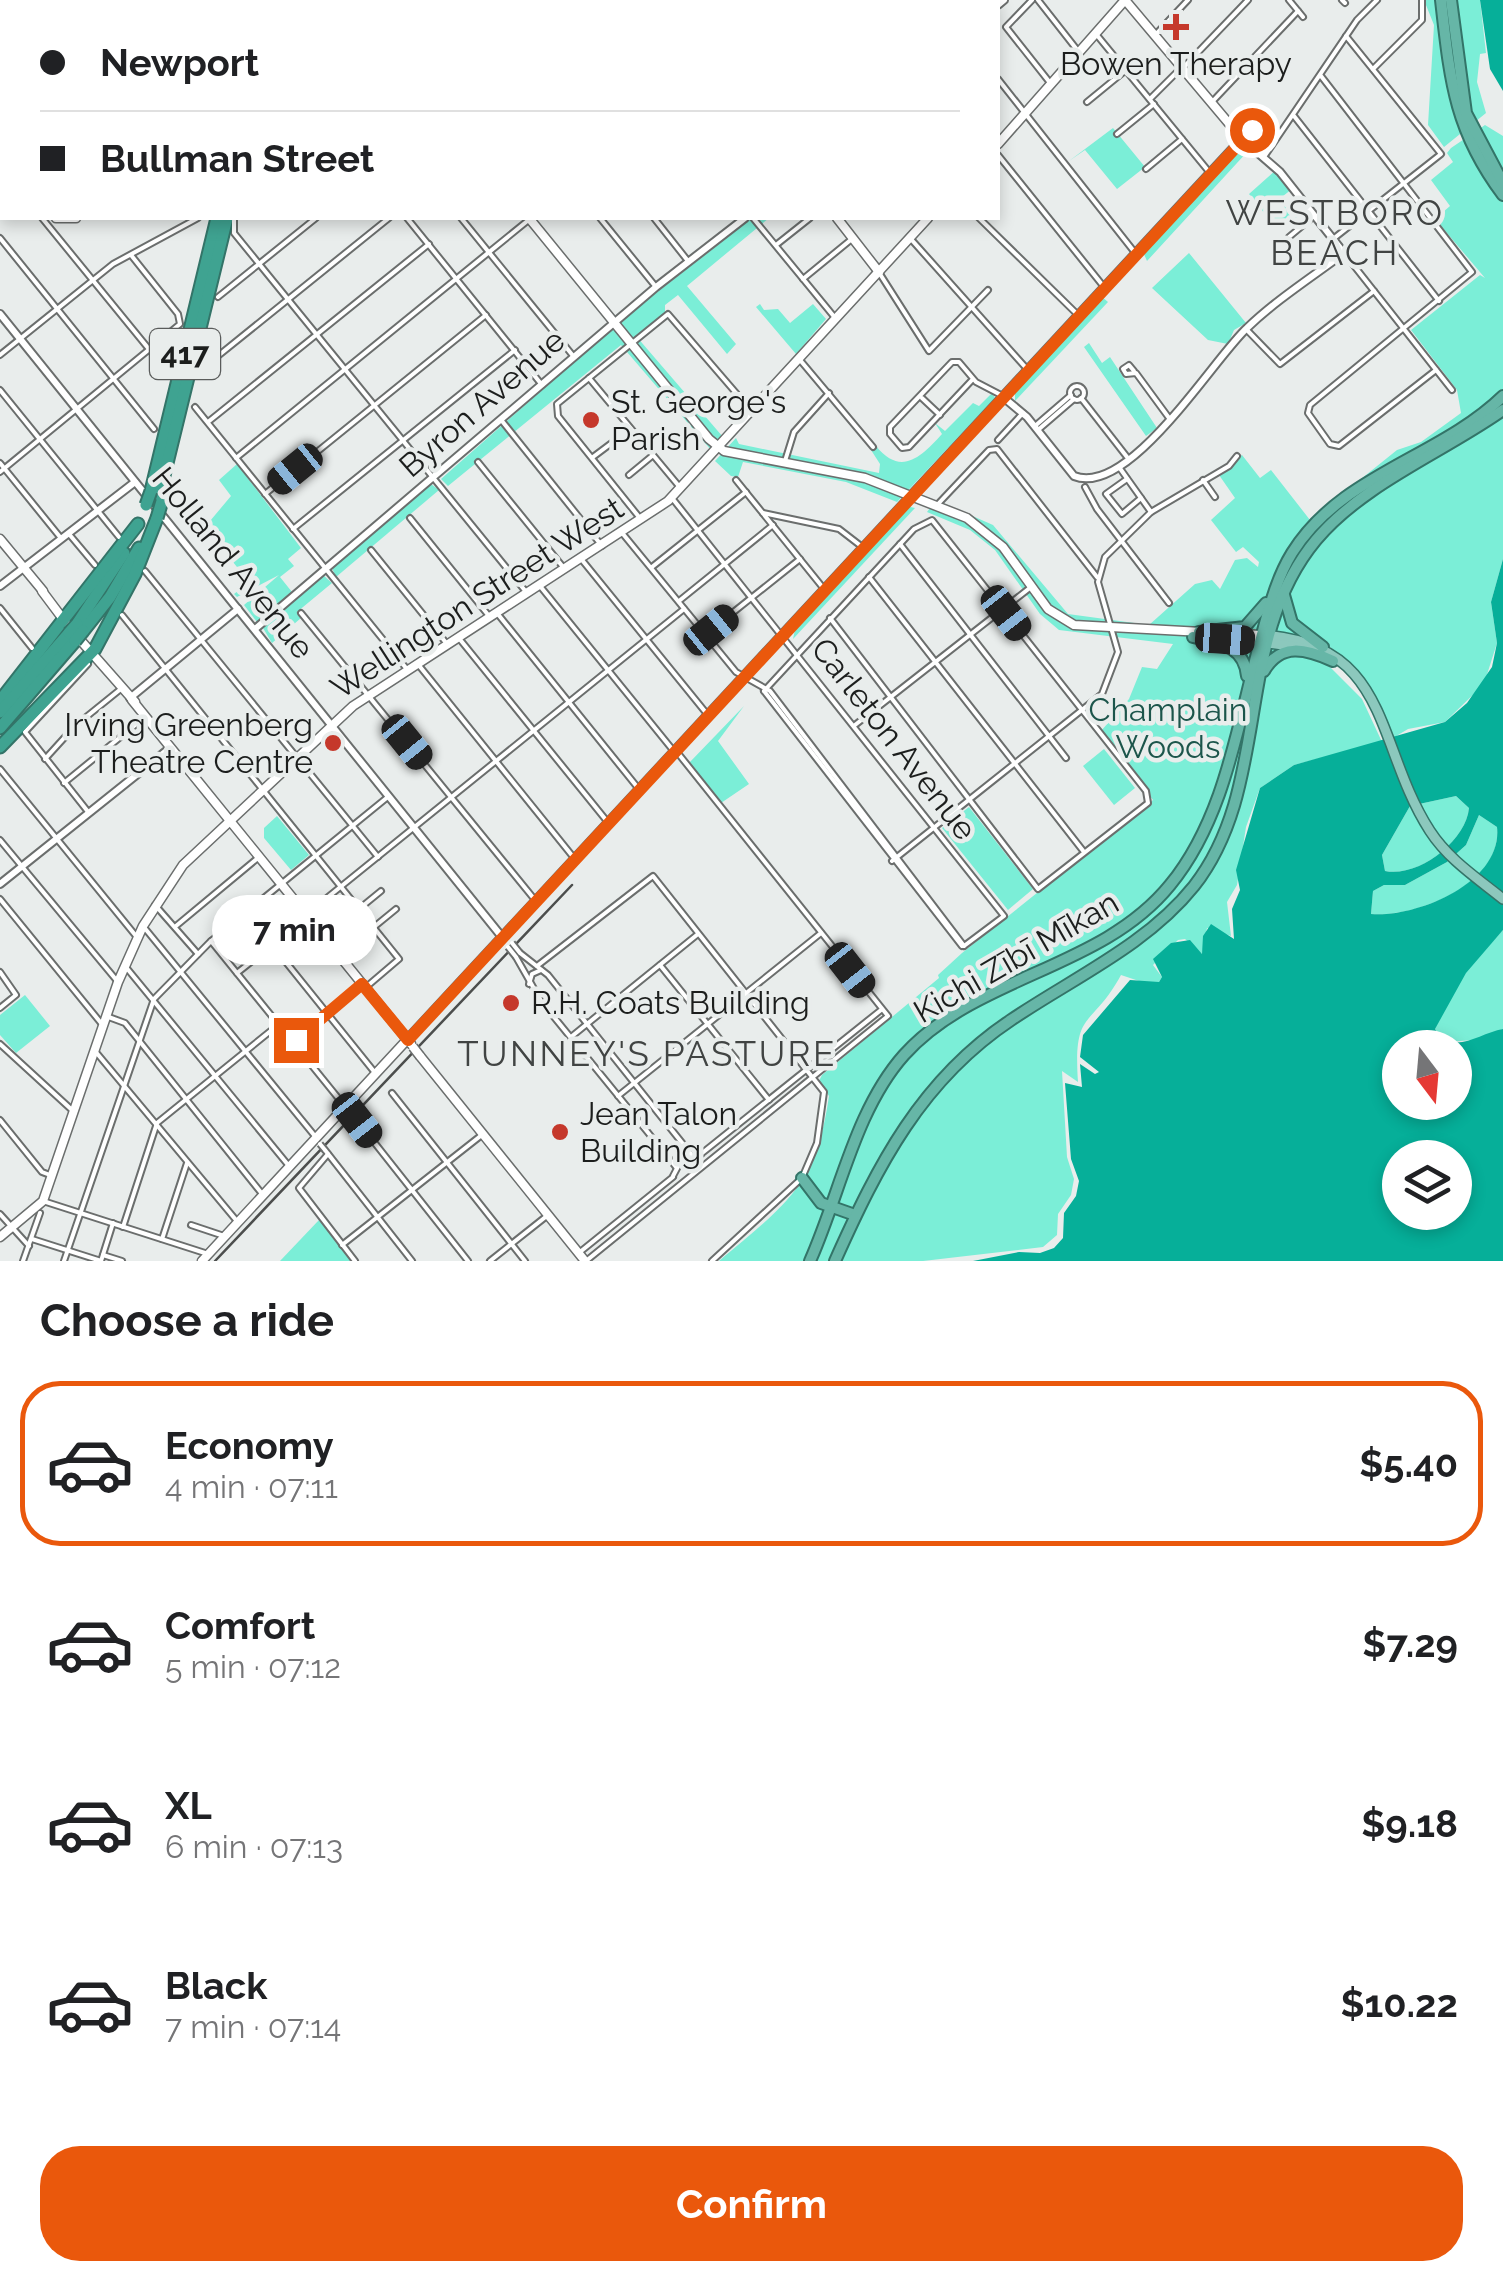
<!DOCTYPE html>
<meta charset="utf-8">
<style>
:root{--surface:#fff;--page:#f6f6f6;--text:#202124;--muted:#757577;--line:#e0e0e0;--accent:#ea580c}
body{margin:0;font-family:Raleway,sans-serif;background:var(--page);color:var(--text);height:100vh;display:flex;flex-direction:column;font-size:38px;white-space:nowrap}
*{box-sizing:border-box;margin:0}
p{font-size:32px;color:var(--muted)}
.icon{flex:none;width:55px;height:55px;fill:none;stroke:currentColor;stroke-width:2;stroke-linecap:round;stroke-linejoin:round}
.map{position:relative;height:1261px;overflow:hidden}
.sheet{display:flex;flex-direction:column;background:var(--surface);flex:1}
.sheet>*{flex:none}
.hud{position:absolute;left:0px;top:0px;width:1000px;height:220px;box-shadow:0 5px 15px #0003;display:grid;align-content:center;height:220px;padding:0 40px;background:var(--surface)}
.needle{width:65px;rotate:164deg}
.fabs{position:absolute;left:1382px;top:1030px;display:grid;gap:20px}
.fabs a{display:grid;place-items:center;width:90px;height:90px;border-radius:50%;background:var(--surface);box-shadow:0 5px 15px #0003;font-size:50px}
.end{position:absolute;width:45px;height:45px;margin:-22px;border:12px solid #ea580c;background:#fff;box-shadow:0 0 0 5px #fff}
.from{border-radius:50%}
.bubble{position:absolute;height:70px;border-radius:35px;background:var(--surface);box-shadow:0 5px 15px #0003;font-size:32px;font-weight:700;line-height:70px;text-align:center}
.car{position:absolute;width:30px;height:60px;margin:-30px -15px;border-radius:12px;box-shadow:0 0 8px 2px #0007;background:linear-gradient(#222 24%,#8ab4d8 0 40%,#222 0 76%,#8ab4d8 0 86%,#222 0)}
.hud b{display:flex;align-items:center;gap:35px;height:95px;font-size:38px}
.hud b+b{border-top:2px solid var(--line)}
.hud i{width:25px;height:25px;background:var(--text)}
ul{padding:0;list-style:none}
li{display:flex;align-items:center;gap:30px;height:165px;margin:0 20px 15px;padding:0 20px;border:5px solid transparent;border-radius:40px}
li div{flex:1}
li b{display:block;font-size:38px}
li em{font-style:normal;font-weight:700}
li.on{border-color:var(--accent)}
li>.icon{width:90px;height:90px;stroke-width:1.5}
h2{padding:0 40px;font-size:45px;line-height:120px}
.cta{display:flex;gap:20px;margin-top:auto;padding:20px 40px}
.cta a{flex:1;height:115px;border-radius:40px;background:var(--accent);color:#fff;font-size:40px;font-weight:700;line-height:115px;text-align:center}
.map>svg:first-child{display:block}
</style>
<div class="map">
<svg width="1503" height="1261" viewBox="0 0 1503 1261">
<rect width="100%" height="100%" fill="#e9edec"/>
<g fill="#7beed7">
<polygon points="1424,0 1480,0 1486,53 1480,54 1477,82 1486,113 1444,147 1428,125 1434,25"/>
<path d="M1485 125 1503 136V559L1491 602 1497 643 1484 684 1445 722 1408 729 1393 738C1368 682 1357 662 1304 630L1306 638 1194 630 1233 645 1293 647 1327 664 1362 699 1382 742 1294 765 1260 788 1246 827 1237 885 1227 902 1231 936 1207 928 1202 954 1185 939 1178 940 1153 965 1162 977 1159 982 1148 984 1121 975C1091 1030 1073 1008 1078 1082L1062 1071 1067 1157 1074 1179 1071 1195 1058 1214 1057 1235 1043 1247 923 1261H719C785 1205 816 1187 829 1096L819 1081 822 1075 939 978 938 975 962 953 1153 800 1101 731 1129 699 1142 667 1157 669 1173 644 1059 630 1040 614 995 550 970 530 927 512 936 500 993 525 1068 614 1149 625 1195 584 1212 580 1220 589 1235 560 1247 558 1258 567 1259 562 1243 547 1236 552 1211 520 1235 498 1219 475 1242 455 1260 478 1271 470 1310 520 1397 450 1421 442 1461 413 1457 390 1411 330 1480 275 1485 278 1435 219 1450 206 1431 180 1453 162 1447 153 1451 148Z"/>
<polygon points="1113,128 1145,167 1117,189 1085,150 1069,161"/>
<polygon points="1246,149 1248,151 1147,261 1143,252 1238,150 1242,153"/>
<polygon points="1276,170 1292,189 1278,200 1299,220 1292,228 1283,220 1273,224 1249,194"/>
<polygon points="752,218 769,218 687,286 736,344 727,354 678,295 665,305 665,313 636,336 723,437 711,450 621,345 448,486 441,479 624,318"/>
<polygon points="1189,253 1246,323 1234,330 1228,344 1208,340 1152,288"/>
<polygon points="1102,297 1108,302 1015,401 1015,389"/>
<polygon points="760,304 764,310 778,309 790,323 813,304 826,319 796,354 756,307"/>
<polygon points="1089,343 1102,363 1110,357 1157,428 1146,436 1084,347"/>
<path d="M992 393 995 398 897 502 846 482 743 462 738 477 731 476 715 461 736 438 739 444 879 473 880 464 871 450 876 446C901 477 921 457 942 434L935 423 945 431 973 403 979 406Z"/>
<polygon points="237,464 301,548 288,559 294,566 280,577 292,592 257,622 244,605 279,575 237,597 234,594 249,582 205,527 231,496 219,480"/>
<polygon points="431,484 439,490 336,577 332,568"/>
<polygon points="906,506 915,508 793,639 796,625"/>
<polygon points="323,575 332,583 297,612 301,618 272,643 263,628"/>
<polygon points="744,706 718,741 749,784 721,803 689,763"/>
<polygon points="1104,749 1135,788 1114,805 1083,766"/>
<path d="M1456 796 1469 808C1466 841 1418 878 1385 871L1382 855 1410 806Z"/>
<polygon points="969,807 1033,889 1008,910 942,828"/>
<path d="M1479 815 1497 827C1503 885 1414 918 1371 914L1373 891 1384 885H1405L1447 862 1466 845Z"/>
<polygon points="277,816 309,855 291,870 264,838 264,828"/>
<path d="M1503 930V1029L1474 1040 1446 1042 1435 1029C1444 992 1478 957 1503 930Z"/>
<polygon points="25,995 50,1026 16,1053 0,1035 0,1015"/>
<polygon points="319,1220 353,1261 280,1261"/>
</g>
<g fill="#06af99" fill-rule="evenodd">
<polygon points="1480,0 1503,0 1503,91 1490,69"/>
<path d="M1503 559V930L1466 973 1435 1029C1453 1057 1479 1033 1503 1029V1261H973L1019 1252 1040 1253 1054 1248 1063 1238 1064 1213 1076 1196 1079 1181 1071 1159 1065 1083 1082 1087 1080 1064 1095 1074 1099 1072 1080 1057 1083 1035 1130 980 1159 982 1162 977 1153 959 1171 943 1190 940 1202 954 1203 936 1211 924 1234 939 1232 909 1240 890 1236 870 1260 788 1294 765 1445 722 1467 703 1492 667 1497 643 1491 602ZM1456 796 1469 808C1466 841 1418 878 1385 871L1382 855 1410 806ZM1479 815 1497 827C1503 883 1415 918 1371 914L1373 891 1384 885H1405L1447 862 1466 845ZM1400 1048H1455V1102H1400ZM1400 1158H1455V1212H1400Z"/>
</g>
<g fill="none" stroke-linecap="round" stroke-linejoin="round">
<g stroke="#6b6e6d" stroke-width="8">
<g id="minor">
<polyline points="577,0 579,2"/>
<polyline points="753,0 755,2"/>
<polyline points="842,0 844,2"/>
<polyline points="879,0 881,2"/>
<polyline points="1032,0 1006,27 1051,84"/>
<polyline points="1038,0 1078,51"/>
<polyline points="1289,0 1303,17"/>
<polyline points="1342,0 1345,3"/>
<polyline points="6,2 7,0"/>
<polyline points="711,2 713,0"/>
<polyline points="798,2 801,0"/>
<polyline points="931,2 934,0"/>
<polyline points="0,13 2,16"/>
<polyline points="1157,33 1188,0"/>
<polyline points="1096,34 1210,173"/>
<polyline points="1182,69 1248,0"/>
<polyline points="1373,69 1422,20 1422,0"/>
<polyline points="1321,76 1472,272 1310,405 1308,413 1330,444 1339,446 1436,370"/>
<polyline points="998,79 1136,254"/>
<polyline points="1150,99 1181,68"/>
<polyline points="1087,102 1126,70"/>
<polyline points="1212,102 1298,11"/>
<polyline points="1294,116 1439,301"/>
<polyline points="1117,134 1154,104"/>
<polyline points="1243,138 1265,118"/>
<polyline points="998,155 1104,287"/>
<polyline points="1264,157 1357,20 1377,0"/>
<polyline points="0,166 2,169"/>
<polyline points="1146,169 1182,139"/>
<polyline points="42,218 166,370"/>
<polyline points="234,218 234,233 527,593"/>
<polyline points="407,218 542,385"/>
<polyline points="461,218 574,357"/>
<polyline points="600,218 656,287"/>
<polyline points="654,218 688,261"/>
<polyline points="753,218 836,319"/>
<polyline points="979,218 1079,316"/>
<polyline points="1289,237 1314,216"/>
<polyline points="0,238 154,429"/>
<polyline points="910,238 1027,369"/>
<polyline points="1333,239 1441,154 1346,36"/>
<polyline points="776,245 810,218"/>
<polyline points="1344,253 1452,390"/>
<polyline points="880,274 929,351 988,290"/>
<polyline points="803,279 853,238"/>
<polyline points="218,297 316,218"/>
<polyline points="1246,329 1280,364 1374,291"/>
<polyline points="0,355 113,264 198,218"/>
<polyline points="800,360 873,447"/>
<polyline points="203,368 389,218"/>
<polyline points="1134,371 1129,365 1123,369 1126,374 1136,373 1169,418"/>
<polyline points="589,378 678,485"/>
<polyline points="973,379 909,447 902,448 890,434 890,427 952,362 959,362 976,382 1001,395"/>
<circle cx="1077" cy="393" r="7"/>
<polyline points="0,390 119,537"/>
<polyline points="922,398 940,415"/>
<polyline points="1081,398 1127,457"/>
<polyline points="195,407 406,668"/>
<polyline points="502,421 602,546"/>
<polyline points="208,422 429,244"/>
<polyline points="1035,426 1071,395"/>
<polyline points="1038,430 1074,399"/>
<polyline points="998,440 1023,413"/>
<polyline points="593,457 617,439"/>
<polyline points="236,458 531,218"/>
<polyline points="785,461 794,432 829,393"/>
<polyline points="478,462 563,567"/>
<polyline points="0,463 60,537"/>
<polyline points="1119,467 1151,512"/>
<polyline points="0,472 180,324 178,314 131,255"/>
<polyline points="629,475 652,456"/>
<polyline points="1127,479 1106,494 1122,514 1141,498"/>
<polyline points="736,480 824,589"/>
<polyline points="1203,480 1215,497"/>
<polyline points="1085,487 1097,509 1169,603"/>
<polyline points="265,494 486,315"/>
<polyline points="672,498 1004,916 964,946"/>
<polyline points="938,504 989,450 997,449 1097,577"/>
<polyline points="763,513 839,529 861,546"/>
<polyline points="639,517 558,416 557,404 668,314 749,408"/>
<polyline points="410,518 489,616"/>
<polyline points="293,529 515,350"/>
<polyline points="69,534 95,565"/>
<polyline points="623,534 736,672 770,691 964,946"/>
<polyline points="900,544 1066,758"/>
<polyline points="371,550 447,644"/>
<polyline points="582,560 707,714"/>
<polyline points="652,567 746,492"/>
<polyline points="145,571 378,857"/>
<polyline points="869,577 1084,852"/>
<polyline points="540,586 672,749"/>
<polyline points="679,601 773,525"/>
<polyline points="0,608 32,648"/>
<polyline points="301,613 535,900"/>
<polyline points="497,613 638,788"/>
<polyline points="122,615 399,959 365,988"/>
<polyline points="706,634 800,559"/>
<polyline points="458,637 606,820"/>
<polyline points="417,663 574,858"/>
<polyline points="88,664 25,732 89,813"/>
<polyline points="764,691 914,529 932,520 1146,791 1148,803 1038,889 830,618"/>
<polyline points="764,691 962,946"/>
<polyline points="855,725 1031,587"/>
<polyline points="45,759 75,726 122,688"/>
<polyline points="0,769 136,936"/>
<polyline points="64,783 145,717"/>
<polyline points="0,840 118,982"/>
<polyline points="892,861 1102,694 1118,652 1098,582 1105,557 1151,512 1229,466 1237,456"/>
<polyline points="0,899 101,1023"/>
<polyline points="155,905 198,954"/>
<polyline points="359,909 381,891"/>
<polyline points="307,914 684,609"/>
<polyline points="143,926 314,1135"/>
<polyline points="176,926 259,857"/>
<polyline points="374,927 396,909"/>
<polyline points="211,941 343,1104"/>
<polyline points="273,946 376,1074"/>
<polyline points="520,953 548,975 691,1154"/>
<polyline points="516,957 541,1001 676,1167"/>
<polyline points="660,965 769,1100"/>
<polyline points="125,966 289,1166"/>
<polyline points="537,966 653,876 824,1092 817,1143 802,1178 712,1261"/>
<polyline points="0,972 16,995 0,1008"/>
<polyline points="237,973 308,917"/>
<polyline points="529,984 532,974 541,970"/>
<polyline points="106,1016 125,1023 263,1195"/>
<polyline points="571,1037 698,934"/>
<polyline points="293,1043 362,985"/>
<polyline points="0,1044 72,1110"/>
<polyline points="95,1051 236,1220"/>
<polyline points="392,1093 525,1261"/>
<polyline points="618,1096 821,933"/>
<polyline points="355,1118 468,1261"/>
<polyline points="0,1120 42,1172 50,1175"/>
<polyline points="325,1150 412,1261"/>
<polyline points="328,1154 299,1188 355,1261"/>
<polyline points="701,1154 881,1010"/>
<polyline points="673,1176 682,1159 701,1154"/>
<polyline points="43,1201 205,1253"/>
<polyline points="0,1214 29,1246"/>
<polyline points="191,1225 224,1236"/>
<polyline points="123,1227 157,1123 278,1025"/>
<polyline points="32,1239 101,1261"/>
<polyline points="162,1239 187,1163"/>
<polyline points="342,1245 483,1134"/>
<polyline points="580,1252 673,1177"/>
<polyline points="103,1255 122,1261"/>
<polyline points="23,1261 40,1213"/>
<polyline points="64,1261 154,999 211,941 389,796"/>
<polyline points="101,1261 113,1223"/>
<polyline points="490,1261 548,1215"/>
<polyline points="586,1261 888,1016 677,752"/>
</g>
</g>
<g stroke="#6b6e6d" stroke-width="10">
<g id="tertiary">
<polyline points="998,5 1004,0"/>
<polyline points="0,314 502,937"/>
<path d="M1003 397 1027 417 1074 476C1129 498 1214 358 1247 328 1276 300 1312 277 1344 253L1280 172 1242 139"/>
<polyline points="0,586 135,482"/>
<polyline points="255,629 656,287 745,218"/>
<polyline points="130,698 238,609"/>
<polyline points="0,884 170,748"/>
</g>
</g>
<g stroke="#6b6e6d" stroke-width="11">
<g id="secondary">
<polyline points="202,0 205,2"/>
<polyline points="661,0 663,2"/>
<polyline points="998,144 1125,0"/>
<polyline points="0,202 2,203"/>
<polyline points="56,218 76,218"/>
<polyline points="529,218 709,439 724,451 865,478 967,518 1003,547 1048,609 1074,625 1202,632"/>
<polyline points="837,218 879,272"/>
<polyline points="0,539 43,591"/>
<polyline points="42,591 66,623"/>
<polyline points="1221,633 1261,635"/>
<polyline points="75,634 135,702"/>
<polyline points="1213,639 1260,642"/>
<polyline points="132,700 411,1044"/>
<polyline points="420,1056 585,1261"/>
<polyline points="0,1237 43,1201 118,982 143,926 183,865 353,706 668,501 928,218"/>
<polyline points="202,1261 1242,139 1125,0"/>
</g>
</g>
<g stroke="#337468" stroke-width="12">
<g id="primary">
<polyline points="65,2 67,0"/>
<polyline points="76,2 78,0"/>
<polyline points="0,74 2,71"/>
<polyline points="0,86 2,83"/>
<path d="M1264 635C1392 645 1375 746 1430 831 1448 859 1477 878 1503 899"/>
<polyline points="1262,642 1310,649"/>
</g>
</g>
<g stroke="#337468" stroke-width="14">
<g id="trunk">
<path d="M1441 0C1450 79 1454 130 1503 195"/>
<polyline points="1451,0 1466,113 1503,183"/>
<polyline points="1284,595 1292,623 1323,647"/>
<polyline points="1199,632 1245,627 1266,603"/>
<path d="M1193 637C1219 643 1244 645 1247 676"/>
<path d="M1264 671C1281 642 1306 649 1333 661"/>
<polyline points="802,1178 821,1203 855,1215"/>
<path d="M810 1261C840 1194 855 1110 904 1055 976 975 1101 970 1170 885 1226 817 1238 721 1261 638 1269 609 1276 579 1292 553 1341 474 1439 458 1503 396"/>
<path d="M835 1261C878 1165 921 1080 1011 1020 1073 978 1147 945 1194 886 1273 785 1232 641 1316 540 1364 483 1444 452 1503 410"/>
</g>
</g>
<g stroke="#337468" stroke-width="15">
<g id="motorway">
<polyline points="267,2 267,0"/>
<polyline points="277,2 277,0"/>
<polyline points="151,491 217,218"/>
<polyline points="158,500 227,218"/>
<polyline points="77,624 124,553"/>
<polyline points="83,631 110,597 139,548"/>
<polyline points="0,701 138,524"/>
<polyline points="0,712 69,633"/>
<polyline points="0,728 75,641"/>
<polyline points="0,747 95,649 135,574 157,518"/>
</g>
</g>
<use href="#minor" stroke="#fff" stroke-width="4"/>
<use href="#tertiary" stroke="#fff" stroke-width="6"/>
<use href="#secondary" stroke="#fff" stroke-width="8"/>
<use href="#primary" stroke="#8cc8bd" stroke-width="9"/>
<use href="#trunk" stroke="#66b6a7" stroke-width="10"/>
<use href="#motorway" stroke="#3fa391" stroke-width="11"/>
<polyline stroke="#4c4e4d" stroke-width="2.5" points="215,1261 572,885"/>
<g stroke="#6b6e6d" stroke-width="8" stroke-linecap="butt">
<g id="minor-bridge">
<polyline points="512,943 520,953"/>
<polyline points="508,947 516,957"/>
<polyline points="350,1112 355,1118"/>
<polyline points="320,1144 325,1150"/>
</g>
</g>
<g stroke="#6b6e6d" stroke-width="11" stroke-linecap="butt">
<polyline id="secondary-bridge" points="413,1047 420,1056"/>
</g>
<g stroke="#337468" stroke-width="15" stroke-linecap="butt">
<g id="motorway-bridge">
<polyline points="146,505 151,491"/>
<polyline points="157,518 162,501"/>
<polyline points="69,633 77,624"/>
<polyline points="75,641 83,631"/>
</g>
</g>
<use href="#minor-bridge" stroke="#fff" stroke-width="4"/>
<use href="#secondary-bridge" stroke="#fff" stroke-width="8"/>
<use href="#motorway-bridge" stroke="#3fa391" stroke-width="11"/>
</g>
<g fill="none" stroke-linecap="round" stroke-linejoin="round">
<polyline stroke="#ea580c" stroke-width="12" points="296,1040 362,984 408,1040 1252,130"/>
</g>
<g fill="#c5382b" stroke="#e9edec" stroke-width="4">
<path d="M1171 12h10v10h10v10h-10v10h-10v-10h-10v-10h10z"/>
<circle cx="591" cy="420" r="10"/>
<circle cx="333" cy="743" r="10"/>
<circle cx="511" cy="1003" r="10"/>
<circle cx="560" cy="1132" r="10"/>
</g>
<g text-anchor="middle" stroke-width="9" stroke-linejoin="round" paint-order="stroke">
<rect fill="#e9edec" stroke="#5a5c5b" stroke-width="2.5" x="150" y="329" width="70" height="50" rx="8"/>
<g font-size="30" font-weight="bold" fill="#1c1e1d">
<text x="185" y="364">417</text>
</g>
<g font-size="32" fill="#1c1e1d" stroke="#e9edec" text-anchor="start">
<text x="1176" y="75" text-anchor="middle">Bowen Therapy</text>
<text x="611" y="413">St. George's<tspan x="611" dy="37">Parish</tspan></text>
<text x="313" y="736" text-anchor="end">Irving Greenberg<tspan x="313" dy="37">Theatre Centre</tspan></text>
<text x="531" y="1014">R.H. Coats Building</text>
<text x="580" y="1125">Jean Talon<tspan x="580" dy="37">Building</tspan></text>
</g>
<g font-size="32" fill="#1c1e1d" stroke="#e9edec">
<text transform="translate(482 403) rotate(-41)" y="11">Byron Avenue</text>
<text transform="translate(233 563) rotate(51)" y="11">Holland Avenue</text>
<text transform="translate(477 598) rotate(-33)" y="11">Wellington Street West</text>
<text transform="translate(894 739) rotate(52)" y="11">Carleton Avenue</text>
<text transform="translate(1016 957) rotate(-30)" y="11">Kichi Zībī Mīkan</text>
</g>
<g font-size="32" fill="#1c554b" stroke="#e9edec">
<text x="1168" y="721">Champlain<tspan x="1168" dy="37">Woods</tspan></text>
</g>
<g font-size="35" letter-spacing="2.5" fill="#414443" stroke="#e9edec">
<text x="1335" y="225">WESTBORO<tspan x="1335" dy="40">BEACH</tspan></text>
<text x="647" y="1066">TUNNEY'S PASTURE</text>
</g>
</g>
</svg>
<div class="fabs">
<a><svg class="needle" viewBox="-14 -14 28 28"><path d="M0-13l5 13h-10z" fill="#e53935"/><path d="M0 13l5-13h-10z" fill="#757577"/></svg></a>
<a><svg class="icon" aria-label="layers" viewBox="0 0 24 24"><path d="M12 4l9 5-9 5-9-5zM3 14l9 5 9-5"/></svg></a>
</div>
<i class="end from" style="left:1252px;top:130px"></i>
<i class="end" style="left:296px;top:1040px"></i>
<div class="bubble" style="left:212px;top:895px;width:165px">7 min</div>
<i class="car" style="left:295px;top:469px;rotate:231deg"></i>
<i class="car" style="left:1006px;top:613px;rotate:142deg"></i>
<i class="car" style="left:711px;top:630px;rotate:51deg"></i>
<i class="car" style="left:1225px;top:639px;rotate:94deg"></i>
<i class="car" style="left:407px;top:742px;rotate:141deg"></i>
<i class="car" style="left:850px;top:970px;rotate:142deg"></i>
<i class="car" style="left:357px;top:1120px;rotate:142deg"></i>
<div class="hud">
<b><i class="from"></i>Newport</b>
<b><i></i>Bullman Street</b>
</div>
</div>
<section class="sheet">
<h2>Choose a ride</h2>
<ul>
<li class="on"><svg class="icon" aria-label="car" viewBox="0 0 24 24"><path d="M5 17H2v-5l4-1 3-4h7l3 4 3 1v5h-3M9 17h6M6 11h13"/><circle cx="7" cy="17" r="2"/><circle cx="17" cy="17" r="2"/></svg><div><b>Economy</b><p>4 min · 07:11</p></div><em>$5.40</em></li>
<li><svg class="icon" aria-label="car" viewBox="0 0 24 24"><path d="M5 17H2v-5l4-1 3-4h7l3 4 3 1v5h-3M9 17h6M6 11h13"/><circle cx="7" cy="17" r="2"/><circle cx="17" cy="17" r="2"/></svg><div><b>Comfort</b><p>5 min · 07:12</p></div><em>$7.29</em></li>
<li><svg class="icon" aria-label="car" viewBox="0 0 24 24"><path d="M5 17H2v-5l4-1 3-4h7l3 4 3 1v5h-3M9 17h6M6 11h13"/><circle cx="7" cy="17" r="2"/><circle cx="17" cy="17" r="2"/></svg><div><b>XL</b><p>6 min · 07:13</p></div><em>$9.18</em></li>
<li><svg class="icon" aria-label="car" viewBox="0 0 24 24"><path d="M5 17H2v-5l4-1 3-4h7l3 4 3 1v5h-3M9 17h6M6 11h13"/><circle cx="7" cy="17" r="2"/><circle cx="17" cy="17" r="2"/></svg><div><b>Black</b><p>7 min · 07:14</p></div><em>$10.22</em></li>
</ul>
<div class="cta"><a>Confirm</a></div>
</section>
